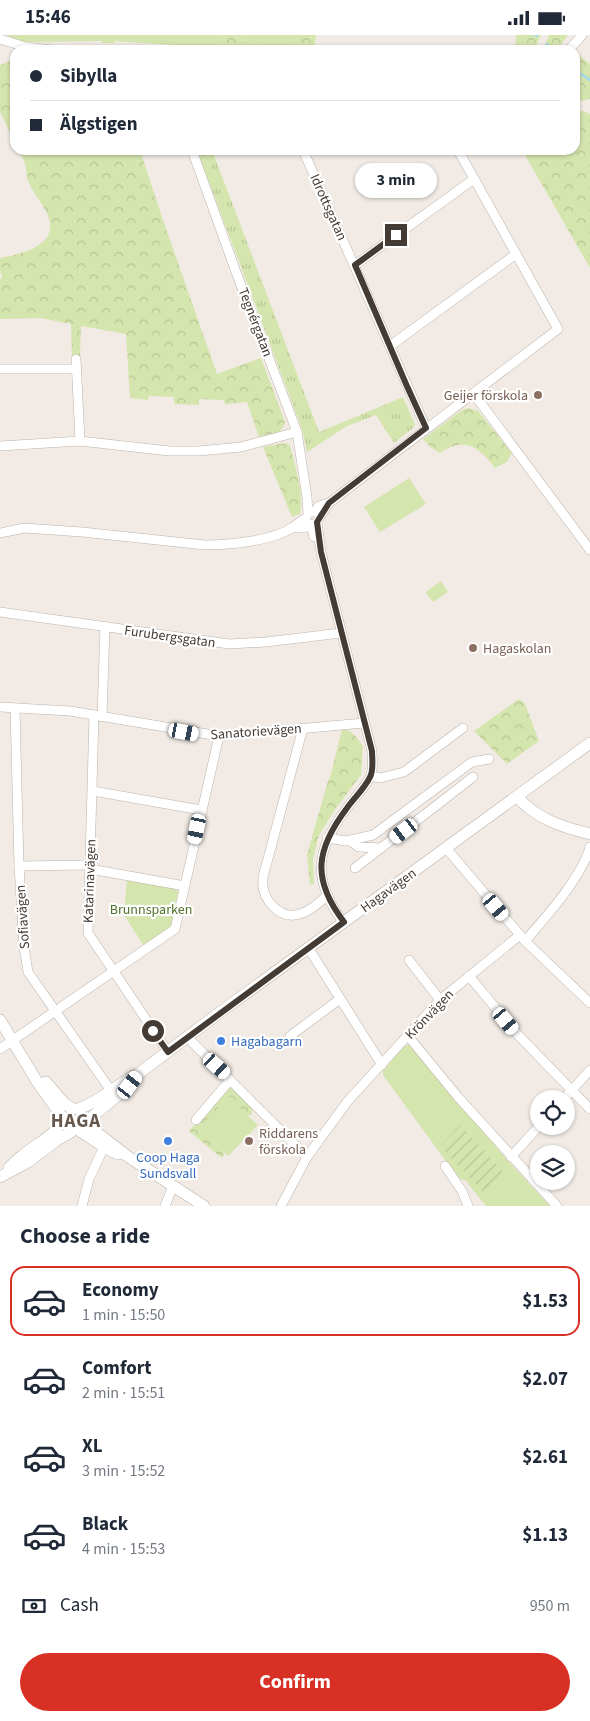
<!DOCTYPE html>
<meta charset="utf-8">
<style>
:root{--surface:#fff;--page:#f6f6f7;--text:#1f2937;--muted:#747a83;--line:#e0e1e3;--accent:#d93025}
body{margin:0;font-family:"Source Sans 3",sans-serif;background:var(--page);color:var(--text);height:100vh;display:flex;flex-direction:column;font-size:19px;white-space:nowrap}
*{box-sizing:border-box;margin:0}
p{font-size:16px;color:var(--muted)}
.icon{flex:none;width:28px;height:28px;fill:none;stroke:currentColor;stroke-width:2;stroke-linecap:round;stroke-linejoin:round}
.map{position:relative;height:1171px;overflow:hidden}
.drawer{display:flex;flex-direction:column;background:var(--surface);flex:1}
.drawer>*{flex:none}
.top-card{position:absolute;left:10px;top:10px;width:570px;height:110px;border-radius:15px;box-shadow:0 1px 4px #0004;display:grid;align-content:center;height:110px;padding:0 20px;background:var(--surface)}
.fabs{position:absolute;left:530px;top:1055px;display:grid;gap:10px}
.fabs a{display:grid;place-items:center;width:45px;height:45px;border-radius:50%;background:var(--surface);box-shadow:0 1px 4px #0004;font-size:25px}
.end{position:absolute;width:22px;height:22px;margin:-11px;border:6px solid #443b35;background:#fff;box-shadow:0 0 0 2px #fff}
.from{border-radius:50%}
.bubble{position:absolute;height:35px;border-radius:18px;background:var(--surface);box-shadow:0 1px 4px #0004;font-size:16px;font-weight:700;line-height:35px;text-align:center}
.car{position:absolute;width:15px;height:30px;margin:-15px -8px;border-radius:6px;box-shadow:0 0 4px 1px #0007;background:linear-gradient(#fff 24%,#345 0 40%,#fff 0 76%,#345 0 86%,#fff 0)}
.top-card b{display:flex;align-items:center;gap:18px;height:48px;font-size:19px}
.top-card b+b{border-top:1px solid var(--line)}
.top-card i{width:12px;height:12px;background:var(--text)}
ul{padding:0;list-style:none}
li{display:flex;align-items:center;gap:15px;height:70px;margin:0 10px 8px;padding:0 10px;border:2px solid transparent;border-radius:15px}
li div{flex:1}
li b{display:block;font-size:19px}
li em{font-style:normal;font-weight:700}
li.on{border-color:var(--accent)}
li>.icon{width:45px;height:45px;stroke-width:1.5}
h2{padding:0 20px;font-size:22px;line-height:60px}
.pay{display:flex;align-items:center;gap:12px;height:55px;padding:0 20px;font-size:19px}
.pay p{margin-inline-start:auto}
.button{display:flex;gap:10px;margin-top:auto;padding:10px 20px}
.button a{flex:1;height:58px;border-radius:30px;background:var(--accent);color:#fff;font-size:20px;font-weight:700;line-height:58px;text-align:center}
.status{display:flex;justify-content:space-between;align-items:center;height:35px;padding:0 25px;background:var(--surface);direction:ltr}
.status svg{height:14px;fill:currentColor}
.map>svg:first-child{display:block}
</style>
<div class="status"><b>15:46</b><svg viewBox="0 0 49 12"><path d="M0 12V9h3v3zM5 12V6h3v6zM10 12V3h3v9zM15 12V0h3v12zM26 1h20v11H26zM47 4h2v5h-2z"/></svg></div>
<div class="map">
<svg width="590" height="1171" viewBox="0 0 590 1171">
<defs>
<pattern id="grass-tufts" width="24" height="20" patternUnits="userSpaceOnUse" patternTransform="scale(1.25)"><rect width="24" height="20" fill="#d5e5ae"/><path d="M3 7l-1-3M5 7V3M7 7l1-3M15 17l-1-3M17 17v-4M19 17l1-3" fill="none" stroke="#b8c596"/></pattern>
<pattern id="forest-crowns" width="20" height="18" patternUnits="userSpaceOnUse" patternTransform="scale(1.25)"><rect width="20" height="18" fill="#d5e5ae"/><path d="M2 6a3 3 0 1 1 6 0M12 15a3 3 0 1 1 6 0" fill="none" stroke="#b8c596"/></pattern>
<pattern id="garden-furrows" width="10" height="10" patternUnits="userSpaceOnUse" patternTransform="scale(1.25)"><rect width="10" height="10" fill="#d5e5ae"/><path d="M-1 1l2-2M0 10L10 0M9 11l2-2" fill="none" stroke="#b8c596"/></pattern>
</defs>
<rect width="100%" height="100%" fill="#f2ebe5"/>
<polygon fill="url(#grass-tufts)" points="197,115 212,115 319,397 403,362 415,389 414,392 394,408 376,380 347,391 307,417 302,394"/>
<g fill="url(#forest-crowns)">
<polygon points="224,0 233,0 270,15 213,15"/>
<polygon points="299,0 316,0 314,15 290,15"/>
<polygon points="516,0 541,0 534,15 515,15"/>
<polygon points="549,0 568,0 557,15 543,15"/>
<polygon points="575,17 590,29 590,64 581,66 575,63"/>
<polygon points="15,24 15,107 0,77 0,30"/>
<polygon points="575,73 590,79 590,233 522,115 575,115"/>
<path d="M19 115H140L162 182 217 339 261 323 285 387C282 400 271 400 259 402L247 367 225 369 224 365 199 364V370L174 369V362L149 361 148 365 130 363 126 299 81 291 80 322H72L71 289 41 283 0 284V244L2 243 0 234V223C22 219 62 210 47 178 42 168 34 159 29 148 26 142 27 136 25 129 24 124 21 120 19 115Z"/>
<path d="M469 373 478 376 512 418 507 427 495 433C478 411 465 402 440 418L430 412 423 404 462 375Z"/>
<path d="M285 408 290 410C295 430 304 459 300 479L292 482 263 412Z"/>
<polygon points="519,664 525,669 539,706 507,729 474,696"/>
<path d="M342 694C352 694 358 704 363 711L361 740 336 773 319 800 313 824 314 849 310 850 307 820 327 749 331 739Z"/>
<polygon points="230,1051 252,1073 252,1080 247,1080 228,1062 199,1095 224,1118 223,1122 219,1121 189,1096"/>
</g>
<g fill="#d5e5ae">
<polygon points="5,0 224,0 213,14 188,11 114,6 114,8 102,8 102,6 25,7"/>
<polygon points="233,0 299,0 290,15 270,15"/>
<polygon points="409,443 426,469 380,497 364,472"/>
<polygon points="441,546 448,557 433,567 426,558 427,556"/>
<polygon points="127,843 176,854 178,856 173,892 144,911 124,880"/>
<polygon points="408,1010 413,1012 507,1125 550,1171 486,1171 465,1145 459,1144 383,1040 383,1036 403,1012"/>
<polygon points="228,1062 258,1090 228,1121 198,1095"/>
</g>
<polygon fill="url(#garden-furrows)" points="460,1090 504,1138 485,1159 440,1111"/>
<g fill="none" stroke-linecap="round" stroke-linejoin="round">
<g stroke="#a2dbed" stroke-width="2.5">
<polyline points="536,0 537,1"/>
<polyline points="547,9 552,15"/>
<polyline points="575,35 590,45"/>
</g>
<g stroke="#bdb2a8" stroke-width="10">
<g id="minor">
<polyline points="0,4 26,12 52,15"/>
<polyline points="569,15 582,0"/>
<polyline points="192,115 236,237 297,397 307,462 308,479"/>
<polyline points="303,115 426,393"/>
<polyline points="355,230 474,144"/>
<polyline points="390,311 516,219"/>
<polyline points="76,324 80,406"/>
<polyline points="0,334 76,334"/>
<polyline points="474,359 590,515"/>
<polyline points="0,411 80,406 169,416 199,416 241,412 297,397"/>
<polyline points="314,477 319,471 329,468 558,294 458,115"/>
<polyline points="319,483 329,468"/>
<path d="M317 487 321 517 372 716C372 724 374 735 370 742 365 753 354 763 347 773 316 814 311 844 343 887"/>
<polyline points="292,493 304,493 311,489 314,502"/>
<path d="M0 498 24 493 82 497 205 510C229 510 273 506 293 492 297 489 301 486 306 483"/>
<polyline points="0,577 229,609 266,607 341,598"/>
<polyline points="0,672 70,676 219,701 364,688"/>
<polyline points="15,673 19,831 24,912 28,937 114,1060"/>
<polyline points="94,680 88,898 168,1017"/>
<polyline points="102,682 105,591"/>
<path d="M303 693 266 831C264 837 262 844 263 851 264 865 279 882 294 880 307 879 319 868 328 860"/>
<polyline points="371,741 380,743 404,737 463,693"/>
<polyline points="93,756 201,775"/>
<polyline points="415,787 473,742"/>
<polyline points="327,803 346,806 373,800 472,727 489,724"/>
<polyline points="350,806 359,812 381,813 404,795"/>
<polyline points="446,813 520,900"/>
<polyline points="19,831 89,830"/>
<polyline points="355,833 381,813"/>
<polyline points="90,834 185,851"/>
<polyline points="525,906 590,968"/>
<polyline points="309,914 382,1030"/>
<polyline points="409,925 440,965"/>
<polyline points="469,941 519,1001 590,1074"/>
<polyline points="290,1001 340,964"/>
<polyline points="408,1001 458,1062 557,1171"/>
<polyline points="187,1002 307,1122"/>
<polyline points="0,1014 175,894 219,701"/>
<polyline points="564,1064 590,1035"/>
<polyline points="196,1085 230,1045"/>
<polyline points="511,1122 539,1091"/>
<polyline points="445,1131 462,1156 468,1171"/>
<polyline points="82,1171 89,1144 104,1112"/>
<polyline points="165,1171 173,1151"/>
<path d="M281 1171 307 1122 347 1067 440 965 520 900 525 906C546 882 582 842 590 812"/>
</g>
</g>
<g stroke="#bdb2a8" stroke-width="12">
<g id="tertiary">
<path d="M517 762C537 784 562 792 590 799"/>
<polyline points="0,985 36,1045 63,1083"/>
<polyline points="46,1047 65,1069 73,1074"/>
<path d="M78 1074C102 1066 115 1050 138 1039L219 978 590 708"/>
<polyline points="87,1086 128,1052"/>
<polyline points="86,1089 127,1121 204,1171"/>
<polyline points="80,1096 104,1112 118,1119"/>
<path d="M9 1133C13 1129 16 1125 21 1122 35 1109 54 1102 63 1085"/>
<polyline points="0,1142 28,1127 57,1105 71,1097"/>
</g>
</g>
<use href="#minor" stroke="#fff" stroke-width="9"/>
<use href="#tertiary" stroke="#fff" stroke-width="11"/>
</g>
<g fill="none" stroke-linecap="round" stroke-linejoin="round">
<path stroke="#443b35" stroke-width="6" d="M153 996 168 1017 344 887C311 844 316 814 347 773 354 763 365 753 370 742 374 735 372 724 372 716L321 517 317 487 329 468 426 393 406 349 355 230 396 200"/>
</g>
<g fill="#8d6e63" stroke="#fff" stroke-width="2">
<circle cx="538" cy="360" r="5"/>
<circle cx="473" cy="613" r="5"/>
<circle cx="249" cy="1106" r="5"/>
</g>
<g fill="#3f7fe0" stroke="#fff" stroke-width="2">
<circle cx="221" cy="1006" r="5"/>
<circle cx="168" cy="1106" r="5"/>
</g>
<g text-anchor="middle" stroke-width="4.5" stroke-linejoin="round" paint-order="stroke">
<g font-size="14" fill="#443b35" stroke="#fff">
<text transform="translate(329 172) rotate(66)" y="5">Idrottsgatan</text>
<text transform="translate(256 287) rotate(69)" y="5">Tegnérgatan</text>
<text transform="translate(170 601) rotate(8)" y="5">Furubergsgatan</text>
<text transform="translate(256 696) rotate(-4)" y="5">Sanatorievägen</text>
<text transform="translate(89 846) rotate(-88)" y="5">Katarinavägen</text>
<text transform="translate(388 855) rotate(-36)" y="5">Hagavägen</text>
<text transform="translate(22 882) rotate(-94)" y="5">Sofiavägen</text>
<text transform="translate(429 979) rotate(-46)" y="5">Krönvägen</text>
</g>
<g font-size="14" fill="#785e54" stroke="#fff" text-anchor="start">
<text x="528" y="365" text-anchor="end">Geijer förskola</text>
<text x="483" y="618">Hagaskolan</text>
<text x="259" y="1103">Riddarens<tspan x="259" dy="16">förskola</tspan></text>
</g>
<g font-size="14" fill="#52732a" stroke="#fff">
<text x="151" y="879">Brunnsparken</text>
</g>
<g font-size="14" fill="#366cbe" stroke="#fff" text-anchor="start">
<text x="231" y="1011">Hagabagarn</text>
<text x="168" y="1127" text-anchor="middle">Coop Haga<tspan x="168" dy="16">Sundsvall</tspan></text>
</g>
<g font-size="19" font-weight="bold" letter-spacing="1" fill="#66574c" stroke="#fff">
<text x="76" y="1092">HAGA</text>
</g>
</g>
</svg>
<div class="fabs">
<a><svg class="icon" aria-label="locate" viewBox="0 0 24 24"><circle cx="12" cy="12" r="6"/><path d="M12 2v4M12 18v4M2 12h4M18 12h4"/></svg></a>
<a><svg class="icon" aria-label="layers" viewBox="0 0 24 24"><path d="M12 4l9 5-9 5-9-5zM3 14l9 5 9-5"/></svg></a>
</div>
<i class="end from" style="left:153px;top:996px"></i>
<i class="end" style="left:396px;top:200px"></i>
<div class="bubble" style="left:355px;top:128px;width:82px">3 min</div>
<i class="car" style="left:184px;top:697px;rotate:101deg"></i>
<i class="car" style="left:197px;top:794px;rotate:192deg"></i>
<i class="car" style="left:404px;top:796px;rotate:233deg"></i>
<i class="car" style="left:496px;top:872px;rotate:140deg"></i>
<i class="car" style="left:506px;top:986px;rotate:140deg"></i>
<i class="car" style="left:217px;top:1031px;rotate:132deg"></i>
<i class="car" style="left:130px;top:1050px;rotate:37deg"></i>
<div class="top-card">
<b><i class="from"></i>Sibylla</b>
<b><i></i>Älgstigen</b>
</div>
</div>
<section class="drawer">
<h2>Choose a ride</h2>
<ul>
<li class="on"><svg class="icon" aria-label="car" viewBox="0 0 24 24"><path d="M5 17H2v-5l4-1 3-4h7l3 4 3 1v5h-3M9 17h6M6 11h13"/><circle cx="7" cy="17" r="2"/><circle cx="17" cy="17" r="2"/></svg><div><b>Economy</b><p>1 min · 15:50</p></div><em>$1.53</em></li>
<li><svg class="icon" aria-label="car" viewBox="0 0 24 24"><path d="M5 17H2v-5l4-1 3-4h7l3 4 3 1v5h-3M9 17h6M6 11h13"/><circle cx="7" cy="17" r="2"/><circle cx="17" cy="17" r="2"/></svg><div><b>Comfort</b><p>2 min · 15:51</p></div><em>$2.07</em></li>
<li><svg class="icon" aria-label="car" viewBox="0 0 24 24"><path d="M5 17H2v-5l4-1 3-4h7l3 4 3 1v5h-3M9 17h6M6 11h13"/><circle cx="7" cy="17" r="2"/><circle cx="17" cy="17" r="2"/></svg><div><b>XL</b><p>3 min · 15:52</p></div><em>$2.61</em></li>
<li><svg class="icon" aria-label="car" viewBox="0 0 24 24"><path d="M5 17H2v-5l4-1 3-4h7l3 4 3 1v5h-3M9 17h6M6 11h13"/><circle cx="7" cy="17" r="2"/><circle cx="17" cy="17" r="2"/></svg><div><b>Black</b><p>4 min · 15:53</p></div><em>$1.13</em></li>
</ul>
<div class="pay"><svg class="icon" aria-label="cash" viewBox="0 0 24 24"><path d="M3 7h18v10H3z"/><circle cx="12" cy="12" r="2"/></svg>Cash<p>950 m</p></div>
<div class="button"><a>Confirm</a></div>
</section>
